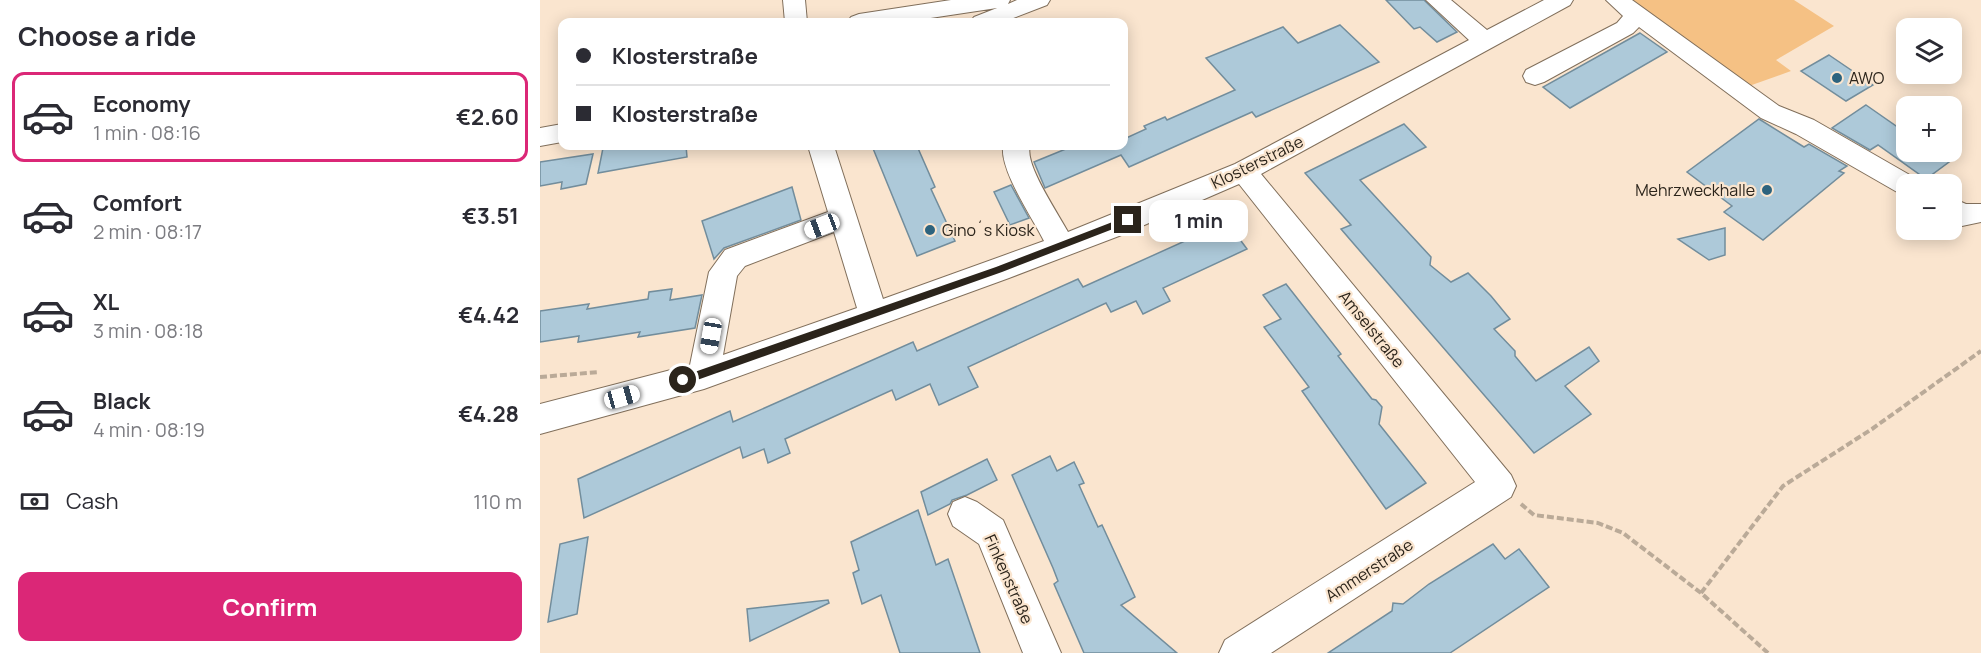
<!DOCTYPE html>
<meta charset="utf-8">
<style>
:root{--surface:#fff;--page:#f2f2f3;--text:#2b2b33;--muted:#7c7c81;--line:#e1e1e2;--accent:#db2777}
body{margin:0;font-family:Manrope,sans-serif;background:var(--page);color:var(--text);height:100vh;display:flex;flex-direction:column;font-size:22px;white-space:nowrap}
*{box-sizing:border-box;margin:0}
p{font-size:20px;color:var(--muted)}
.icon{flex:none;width:33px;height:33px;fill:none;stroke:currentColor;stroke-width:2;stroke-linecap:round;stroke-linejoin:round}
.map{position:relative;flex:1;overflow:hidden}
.sheet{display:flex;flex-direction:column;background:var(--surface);width:540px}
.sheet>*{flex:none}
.guide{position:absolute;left:18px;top:18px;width:570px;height:132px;border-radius:12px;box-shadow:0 3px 15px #0003;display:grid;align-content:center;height:132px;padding:0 18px;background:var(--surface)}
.tools{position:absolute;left:1356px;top:18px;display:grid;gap:12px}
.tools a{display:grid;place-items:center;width:66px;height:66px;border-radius:12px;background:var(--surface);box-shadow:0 3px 15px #0003;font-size:30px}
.end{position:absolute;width:27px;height:27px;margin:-14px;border:8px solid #2b241b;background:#fff;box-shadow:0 0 0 3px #fff}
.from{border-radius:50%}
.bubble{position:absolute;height:42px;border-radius:12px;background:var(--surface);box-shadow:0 3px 15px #0003;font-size:20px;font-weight:700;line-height:42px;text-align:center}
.car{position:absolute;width:18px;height:36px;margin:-18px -9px;border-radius:8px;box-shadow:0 0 4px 2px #0007;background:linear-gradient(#fff 24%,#345 0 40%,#fff 0 76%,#345 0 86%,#fff 0)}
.guide b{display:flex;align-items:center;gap:21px;height:57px;font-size:22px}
.guide b+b{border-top:2px solid var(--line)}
.guide i{width:15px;height:15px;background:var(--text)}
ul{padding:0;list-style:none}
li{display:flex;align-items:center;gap:18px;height:90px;margin:0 12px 9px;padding:0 6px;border:3px solid transparent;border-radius:12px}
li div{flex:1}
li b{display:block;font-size:22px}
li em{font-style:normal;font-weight:700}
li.current{border-color:var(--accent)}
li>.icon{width:54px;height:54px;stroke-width:1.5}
h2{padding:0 18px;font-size:27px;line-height:72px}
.pay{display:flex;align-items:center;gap:15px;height:66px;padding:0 18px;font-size:22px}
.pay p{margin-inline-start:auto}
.primary-button{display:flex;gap:12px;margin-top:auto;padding:12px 18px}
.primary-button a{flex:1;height:69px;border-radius:12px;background:var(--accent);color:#fff;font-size:24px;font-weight:700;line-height:69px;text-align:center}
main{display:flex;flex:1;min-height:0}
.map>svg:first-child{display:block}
</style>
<main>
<section class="sheet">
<h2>Choose a ride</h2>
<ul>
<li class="current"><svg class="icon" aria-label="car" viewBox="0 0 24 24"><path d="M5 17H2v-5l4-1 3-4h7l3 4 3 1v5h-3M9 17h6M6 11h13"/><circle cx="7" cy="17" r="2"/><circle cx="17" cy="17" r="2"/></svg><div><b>Economy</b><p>1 min · 08:16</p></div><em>€2.60</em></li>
<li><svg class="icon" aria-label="car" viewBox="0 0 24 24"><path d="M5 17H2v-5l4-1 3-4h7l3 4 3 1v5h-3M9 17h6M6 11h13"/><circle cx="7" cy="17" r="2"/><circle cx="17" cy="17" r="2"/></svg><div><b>Comfort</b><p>2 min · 08:17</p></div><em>€3.51</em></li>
<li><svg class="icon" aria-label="car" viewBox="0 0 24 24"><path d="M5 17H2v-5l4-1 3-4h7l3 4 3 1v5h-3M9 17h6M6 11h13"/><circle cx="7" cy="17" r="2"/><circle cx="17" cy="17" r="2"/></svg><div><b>XL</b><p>3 min · 08:18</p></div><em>€4.42</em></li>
<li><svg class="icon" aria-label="car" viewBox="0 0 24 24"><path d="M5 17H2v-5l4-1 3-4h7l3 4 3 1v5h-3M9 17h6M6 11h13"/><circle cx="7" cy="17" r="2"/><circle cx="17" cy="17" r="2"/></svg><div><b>Black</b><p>4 min · 08:19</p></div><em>€4.28</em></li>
</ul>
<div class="pay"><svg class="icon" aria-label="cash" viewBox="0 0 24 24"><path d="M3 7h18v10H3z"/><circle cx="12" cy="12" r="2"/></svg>Cash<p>110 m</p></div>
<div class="primary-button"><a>Confirm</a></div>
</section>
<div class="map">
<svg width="1441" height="653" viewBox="0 0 1441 653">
<rect width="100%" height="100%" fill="#fae5cf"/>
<polygon fill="#f5c184" points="1086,0 1254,0 1294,26 1236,60 1251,71 1209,86"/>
<g fill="#adc9d9" stroke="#728d9c" stroke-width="1.5">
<polygon points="846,0 884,0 917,32 897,42 880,27 874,29"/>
<polygon points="800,25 839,62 716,117 712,112 589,167 581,155 505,188 494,162 533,146 584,146 584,139 606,129 604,126 625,117 627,120 695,90 666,58 743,27 758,43"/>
<polygon points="1100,33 1127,52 1030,108 1003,87"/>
<polygon points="1289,55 1333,85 1306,101 1261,71"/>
<polygon points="1326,105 1366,133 1366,152 1393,152 1409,162 1386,179 1338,145 1330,150 1292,128"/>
<polygon points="1219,119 1264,147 1269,144 1307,166 1299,171 1304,173 1223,240 1184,212 1192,206 1147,172"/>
<polygon points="864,124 886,147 820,180 891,257 890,265 911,282 928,273 951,296 970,319 954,329 975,351 975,356 996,381 1049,347 1059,361 1025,386 1051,414 994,453 801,229 811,225 765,173"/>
<polygon points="82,146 146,146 147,157 58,173 63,148"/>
<polygon points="332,146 377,146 395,187 391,189 415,241 377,256"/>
<polygon points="53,154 46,184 21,189 22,182 0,186 0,162"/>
<polygon points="471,185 489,218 470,225 454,192"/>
<polygon points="252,187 261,220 184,248 174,259 162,221"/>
<polygon points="687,222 707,249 623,288 630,301 603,314 596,301 571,312 566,303 428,367 438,387 399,405 390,384 356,400 352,390 245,439 250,453 228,463 224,449 203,458 200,447 44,518 38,479 190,411 193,422 373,342 377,351 538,279 543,287"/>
<polygon points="1185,228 1185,255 1169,260 1138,239"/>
<polygon points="746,284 801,354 798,356 832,399 836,400 842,407 839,424 886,483 846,509 762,391 769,387 724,327 741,319 723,295"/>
<polygon points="132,289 130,300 162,295 155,328 98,337 100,332 38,342 39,336 0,342 0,311 49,304 47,309 108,299 109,292"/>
<polygon points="510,456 517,471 534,462 544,483 539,485 558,527 562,525 595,597 581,605 637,653 544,653 514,584 518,581 513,568 472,475"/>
<polygon points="447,459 457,480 427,495 412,500 410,504 388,515 381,492"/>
<polygon points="378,510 396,565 408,559 440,653 360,653 341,595 322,604 313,573 319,570 311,542"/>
<polygon points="48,537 37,614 8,622 20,544"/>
<polygon points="953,544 965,559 979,549 1009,587 910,653 788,653 852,611 853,603 863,604 889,584"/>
<polygon points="288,600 289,603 210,641 207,609"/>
</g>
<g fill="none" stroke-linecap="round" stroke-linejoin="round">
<g stroke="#816f5b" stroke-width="2">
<g id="minor">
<polygon points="243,0 265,0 267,22 245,22"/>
<polygon points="411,0 470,0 468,4 477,0 510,0 507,5 463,22 430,22 434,17 457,8 364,22 307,22 311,17 319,14"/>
<path d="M886 0H911L947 30 1004 0H1033L1030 5 721 174 971 475 976 486 971 497 731 653H679L685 640 935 482 699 184 579 236 469 278 164 389 0 434V404L150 365 169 272 185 250 288 212 268 146H294L343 299 504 241C492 217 460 171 463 146H490C484 164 518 213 528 232L695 164 929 40ZM294 232 317 308 183 355 197 276 205 266Z"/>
<polygon points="1066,0 1092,0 1239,106 1274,120 1375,178 1379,184 1366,184 1366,195 1357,192 1256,134 1221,118 1099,27 1093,33 1004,82 995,85 986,82 983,76 986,70 1077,23 1083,16"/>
<polygon points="22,124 22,142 0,146 0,128"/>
<polygon points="1412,198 1426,204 1441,204 1441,222 1422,226 1412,222"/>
<polygon points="425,497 437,502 463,520 521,653 483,653 439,544 413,526 408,514 413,502"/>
</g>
</g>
<g stroke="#baaa98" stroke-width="4" stroke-dasharray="7 3" stroke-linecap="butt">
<polyline points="0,377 59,372"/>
<polyline points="981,504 994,515 1058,523 1083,533 1161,593 1228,653"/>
<polyline points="1161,593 1243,486 1332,429 1441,351"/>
</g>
<use href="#minor" fill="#fff" fill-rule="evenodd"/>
</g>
<polygon fill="#2b241b" points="588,216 591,217 591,222 462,272 143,385 138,380 143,376 456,267"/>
<g fill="#2d637e" stroke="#fae5cf" stroke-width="2">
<circle cx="1297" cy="78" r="6"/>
<circle cx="1227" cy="190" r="6"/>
<circle cx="390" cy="230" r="6"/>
</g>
<g text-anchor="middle" stroke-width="4.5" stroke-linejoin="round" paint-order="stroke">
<g font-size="16" fill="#2b241b" stroke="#fae5cf" text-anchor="start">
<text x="1309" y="84">AWO</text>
<text x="1215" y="196" text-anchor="end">Mehrzweckhalle</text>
<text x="402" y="236">Gino´s Kiosk</text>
</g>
<g font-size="16" fill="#2b241b" stroke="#fae5cf">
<text transform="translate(717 162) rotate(-26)" y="6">Klosterstraße</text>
<text transform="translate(832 329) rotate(51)" y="6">Amselstraße</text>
<text transform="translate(829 570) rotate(-33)" y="6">Ammerstraße</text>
<text transform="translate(469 579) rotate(66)" y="6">Finkenstraße</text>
</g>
</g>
</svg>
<div class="tools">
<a><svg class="icon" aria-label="layers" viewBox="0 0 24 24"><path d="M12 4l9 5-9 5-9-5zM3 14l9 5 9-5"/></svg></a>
<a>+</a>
<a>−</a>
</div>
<i class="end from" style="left:143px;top:380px"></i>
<i class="end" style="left:588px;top:220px"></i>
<div class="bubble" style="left:609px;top:200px;width:99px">1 min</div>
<i class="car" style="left:282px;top:226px;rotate:249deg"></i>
<i class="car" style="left:171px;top:336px;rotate:190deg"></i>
<i class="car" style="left:82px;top:397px;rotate:74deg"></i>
<div class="guide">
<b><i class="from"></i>Klosterstraße</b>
<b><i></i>Klosterstraße</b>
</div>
</div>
</main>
